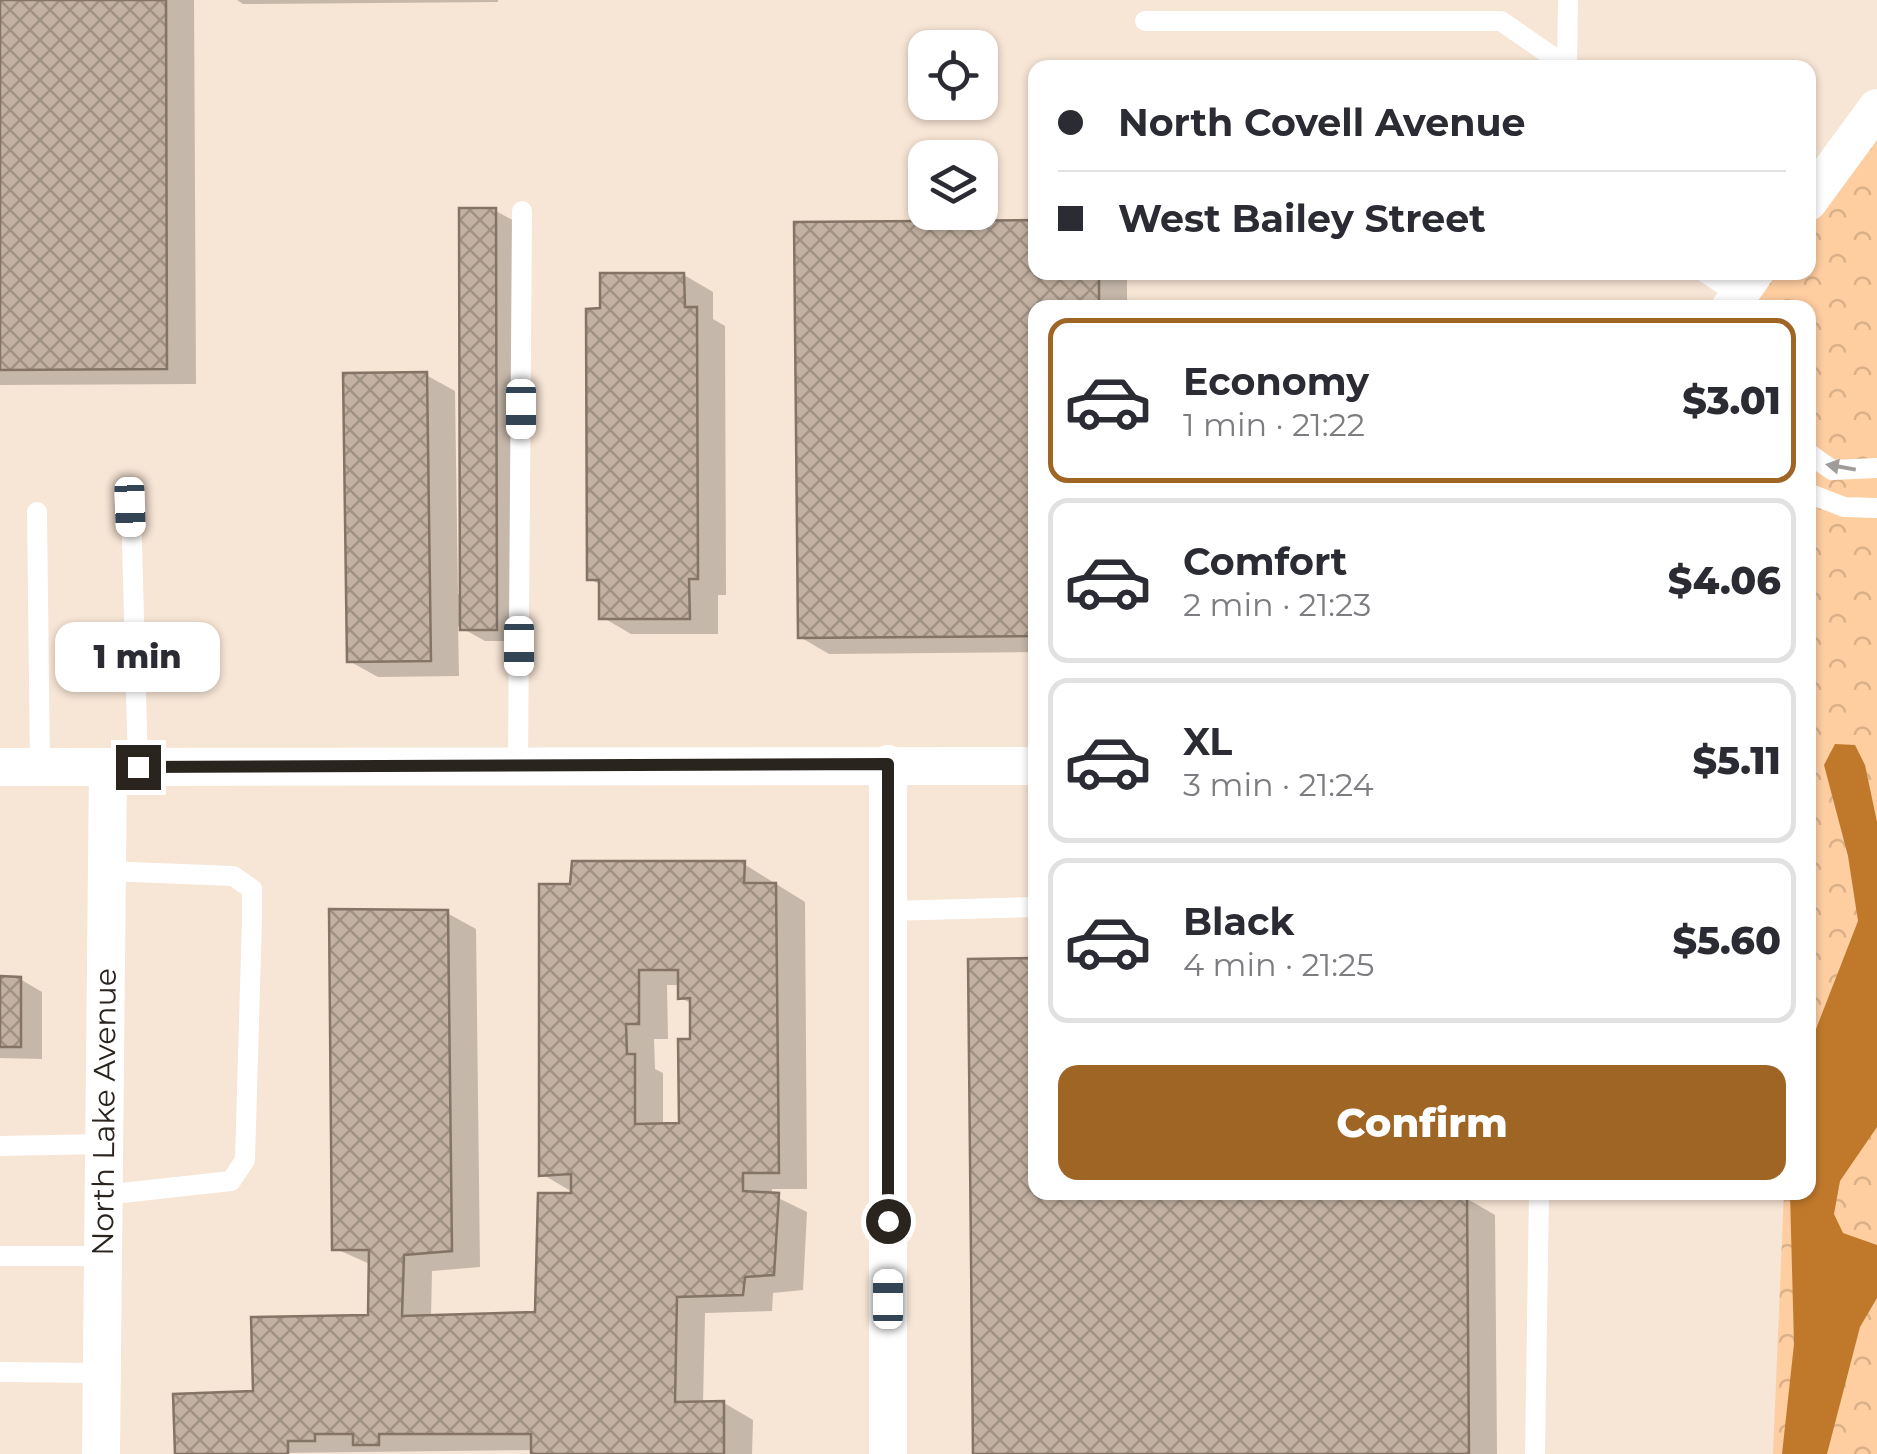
<!DOCTYPE html>
<meta charset="utf-8">
<style>
:root{--surface:#fff;--page:#f7f7f7;--text:#2b2b33;--muted:#7c7c81;--line:#e1e1e2;--accent:#9f6525}
body{margin:0;font-family:Montserrat,sans-serif;background:var(--page);color:var(--text);height:100vh;display:flex;flex-direction:column;font-size:38px;white-space:nowrap}
*{box-sizing:border-box;margin:0}
p{font-size:32px;color:var(--muted)}
.icon{flex:none;width:55px;height:55px;fill:none;stroke:currentColor;stroke-width:2;stroke-linecap:round;stroke-linejoin:round}
.map{position:relative;flex:1;overflow:hidden}
.panel{position:absolute;left:1028px;top:300px;width:788px;height:900px;display:flex;flex-direction:column;background:var(--surface);border-radius:20px;box-shadow:0 2px 8px #0004}
.panel>*{flex:none}
.hud{position:absolute;left:1028px;top:60px;width:788px;height:220px;border-radius:20px;box-shadow:0 2px 8px #0004;display:grid;align-content:center;height:220px;padding:0 30px;background:var(--surface)}
.fabs{position:absolute;left:908px;top:30px;display:grid;gap:20px}
.fabs a{display:grid;place-items:center;width:90px;height:90px;border-radius:20px;background:var(--surface);box-shadow:0 2px 8px #0004;font-size:50px}
.end{position:absolute;width:45px;height:45px;margin:-22px;border:12px solid #2a241e;background:#fff;box-shadow:0 0 0 5px #fff}
.from{border-radius:50%}
.bubble{position:absolute;height:70px;border-radius:20px;background:var(--surface);box-shadow:0 2px 8px #0004;font-size:32px;font-weight:800;line-height:70px;text-align:center}
.car{position:absolute;width:30px;height:60px;margin:-30px -15px;border-radius:12px;box-shadow:0 0 8px 2px #0007;background:linear-gradient(#fff 24%,#345 0 40%,#fff 0 76%,#345 0 86%,#fff 0)}
.hud b{display:flex;align-items:center;gap:35px;height:95px;font-size:38px}
.hud b+b{border-top:2px solid var(--line)}
.hud i{width:25px;height:25px;background:var(--text)}
ul{padding:18px 0 0;list-style:none}
li{display:flex;align-items:center;gap:30px;height:165px;margin:0 20px 15px;padding:0 10px;border:5px solid var(--line);border-radius:20px}
li div{flex:1}
li b{display:block;font-size:38px}
li em{font-style:normal;font-weight:800}
li.on{border-color:var(--accent)}
li>.icon{width:90px;height:90px;stroke-width:1.5}
.cta{display:flex;gap:20px;margin-top:auto;padding:20px 30px}
.cta a{flex:1;height:115px;border-radius:20px;background:var(--accent);color:#fff;font-size:40px;font-weight:800;line-height:115px;text-align:center}
.map>svg:first-child{display:block}
</style>
<div class="map">
<svg width="1877" height="1454" viewBox="0 0 1877 1454">
<defs>
<pattern id="park-crowns" width="20" height="18" patternUnits="userSpaceOnUse" patternTransform="scale(2.5)"><rect width="20" height="18" fill="#fecda0"/><path d="M2 6a3 3 0 1 1 6 0M12 15a3 3 0 1 1 6 0" fill="none" stroke="#dab089"/></pattern>
<pattern id="building-cross-hatch" width="8" height="8" patternUnits="userSpaceOnUse" patternTransform="scale(2.5)"><rect width="8" height="8" fill="#c3b2a3"/><path d="M0 0l8 8M0 8l8-8" fill="none" stroke="#9f9184"/></pattern>
</defs>
<rect width="100%" height="100%" fill="#f7e5d5"/>
<polygon fill="url(#park-crowns)" points="1877,133 1877,1454 1773,1454 1784,1193 1808,1192 1808,308 1734,308 1763,273 1808,272 1808,218"/>
<polygon fill="#c0792b" points="1835,744 1855,745 1865,765 1877,822 1877,1127 1840,1181 1834,1214 1843,1233 1877,1245 1877,1298 1860,1327 1827,1454 1782,1454 1794,1344 1790,1193 1808,1192 1809,1047 1858,921 1848,856 1824,765"/>
<g fill="#0003" fill-rule="evenodd">
<polygon points="0,0 194,0 196,384 0,385"/>
<polygon points="237,0 498,0 498,2 243,4"/>
<polygon points="496,211 518,223 519,641 485,641 458,626 459,676 378,677 349,661 426,375 455,391 458,594 463,594"/>
<polygon points="1035,223 1035,272 1127,272 1127,308 1035,308 1035,652 829,654 800,637"/>
<polygon points="684,275 713,292 713,319 725,326 726,595 718,595 718,634 631,634 602,617 601,585 590,579 603,311"/>
<path d="M744 864 805 902 807 1189H772V1195L807 1212 803 1290 773 1293 772 1311 705 1313 703 1404 724 1403 753 1420 752 1454H534V1450L177 1454 256 1394 371 1318 372 1265 334 1248 447 913 476 929 480 1267 432 1271 431 1318 538 1314 579 1196 542 1174 572 887ZM667 985H681V998L692 1004 693 1041 682 1126H663V1073L655 1069 654 1039H668Z"/>
<polygon points="1035,961 1035,1192 1379,1192 1379,1199 1466,1198 1495,1215 1497,1454 975,1454"/>
<polygon points="0,979 20,979 42,992 42,1059 0,1058"/>
</g>
<g fill="url(#building-cross-hatch)" stroke="#847466" stroke-width="2.5" fill-rule="evenodd">
<polygon points="0,0 166,0 167,369 0,370"/>
<polygon points="459,208 496,208 497,630 460,630"/>
<polygon points="1035,220 1035,272 1099,272 1099,308 1035,308 1035,636 798,638 794,222"/>
<polygon points="600,273 684,273 685,307 697,307 698,579 689,579 690,619 599,619 599,580 587,580 586,309 600,308"/>
<polygon points="427,372 431,661 347,662 343,373"/>
<path d="M572 861H745L744 883H776L779 1173H743V1191L779 1193 774 1275 745 1277 743 1295 677 1297 675 1402 724 1401V1454H531V1434H379V1445H353V1434H315V1441H288V1454H175L173 1394 253 1391 251 1317 368 1315 369 1250H332L329 909 448 910 452 1251 404 1255 402 1316 535 1312 538 1193H571V1174L539 1176V884H570ZM639 970H678V999L690 998V1039H678L679 1123 635 1124V1054H627L626 1024H639Z"/>
<polygon points="1035,958 1035,1192 1467,1196 1469,1454 973,1454 968,959"/>
<polygon points="0,976 21,977 21,1047 0,1047"/>
</g>
<g fill="none" stroke-linecap="round" stroke-linejoin="round">
<g stroke="#fff" stroke-width="20">
<polyline points="1145,21 1501,21 1569,68"/>
<polyline points="1567,66 1568,0"/>
<polyline points="1704,272 1739,295"/>
<polyline points="1808,453 1832,470 1877,468"/>
<polyline points="1808,493 1844,507 1877,508"/>
<polyline points="131,507 138,767"/>
<polyline points="37,512 40,767"/>
<polyline points="518,765 522,211"/>
<polyline points="888,911 1035,907"/>
<polyline points="0,1146 105,1144"/>
<polyline points="104,1195 231,1181 245,1160 252,918 252,889 233,876 107,871"/>
<polyline points="0,1256 103,1256"/>
<polyline points="0,1372 102,1373"/>
<polyline points="1535,1454 1539,1192"/>
</g>
<g stroke="#fff" stroke-width="38">
<polyline points="1808,202 1877,108"/>
<polyline points="1730,308 1755,272"/>
<polyline points="888,764 888,1454"/>
<polyline points="0,767 1035,766"/>
<path id="s1" d="M101 1454 108 767"/>
</g>
</g>
<defs><path id="oneway-solid" d="M-6-.8H1V-3.2L6.5 0L1 3.2V.8H-6Z" transform="scale(2.5)"/></defs>
<use fill="#9f9c9a" href="#oneway-solid" transform="translate(1841 467) rotate(-170)"/>
<g fill="none" stroke-linecap="round" stroke-linejoin="round">
<polyline stroke="#2a241e" stroke-width="12" points="138,767 888,764 888,1221"/>
</g>
<g text-anchor="middle" stroke-width="8" stroke-linejoin="round" paint-order="stroke">
<g font-size="30" fill="#2a241e" stroke="#fef4ea">
<text dy="10" stroke="none"><textPath href="#s1" startOffset="342">North Lake Avenue</textPath></text>
</g>
</g>
</svg>
<div class="fabs">
<a><svg class="icon" aria-label="locate" viewBox="0 0 24 24"><circle cx="12" cy="12" r="6"/><path d="M12 2v4M12 18v4M2 12h4M18 12h4"/></svg></a>
<a><svg class="icon" aria-label="layers" viewBox="0 0 24 24"><path d="M12 4l9 5-9 5-9-5zM3 14l9 5 9-5"/></svg></a>
</div>
<i class="end from" style="left:888px;top:1221px"></i>
<i class="end" style="left:138px;top:767px"></i>
<div class="bubble" style="left:55px;top:622px;width:165px">1 min</div>
<i class="car" style="left:521px;top:409px;rotate:180deg"></i>
<i class="car" style="left:130px;top:507px;rotate:178deg"></i>
<i class="car" style="left:519px;top:646px;rotate:180deg"></i>
<i class="car" style="left:888px;top:1299px;rotate:0deg"></i>
<div class="hud">
<b><i class="from"></i>North Covell Avenue</b>
<b><i></i>West Bailey Street</b>
</div>
<section class="panel">
<ul>
<li class="on"><svg class="icon" aria-label="car" viewBox="0 0 24 24"><path d="M5 17H2v-5l4-1 3-4h7l3 4 3 1v5h-3M9 17h6M6 11h13"/><circle cx="7" cy="17" r="2"/><circle cx="17" cy="17" r="2"/></svg><div><b>Economy</b><p>1 min · 21:22</p></div><em>$3.01</em></li>
<li><svg class="icon" aria-label="car" viewBox="0 0 24 24"><path d="M5 17H2v-5l4-1 3-4h7l3 4 3 1v5h-3M9 17h6M6 11h13"/><circle cx="7" cy="17" r="2"/><circle cx="17" cy="17" r="2"/></svg><div><b>Comfort</b><p>2 min · 21:23</p></div><em>$4.06</em></li>
<li><svg class="icon" aria-label="car" viewBox="0 0 24 24"><path d="M5 17H2v-5l4-1 3-4h7l3 4 3 1v5h-3M9 17h6M6 11h13"/><circle cx="7" cy="17" r="2"/><circle cx="17" cy="17" r="2"/></svg><div><b>XL</b><p>3 min · 21:24</p></div><em>$5.11</em></li>
<li><svg class="icon" aria-label="car" viewBox="0 0 24 24"><path d="M5 17H2v-5l4-1 3-4h7l3 4 3 1v5h-3M9 17h6M6 11h13"/><circle cx="7" cy="17" r="2"/><circle cx="17" cy="17" r="2"/></svg><div><b>Black</b><p>4 min · 21:25</p></div><em>$5.60</em></li>
</ul>
<div class="cta"><a>Confirm</a></div>
</section>
</div>
